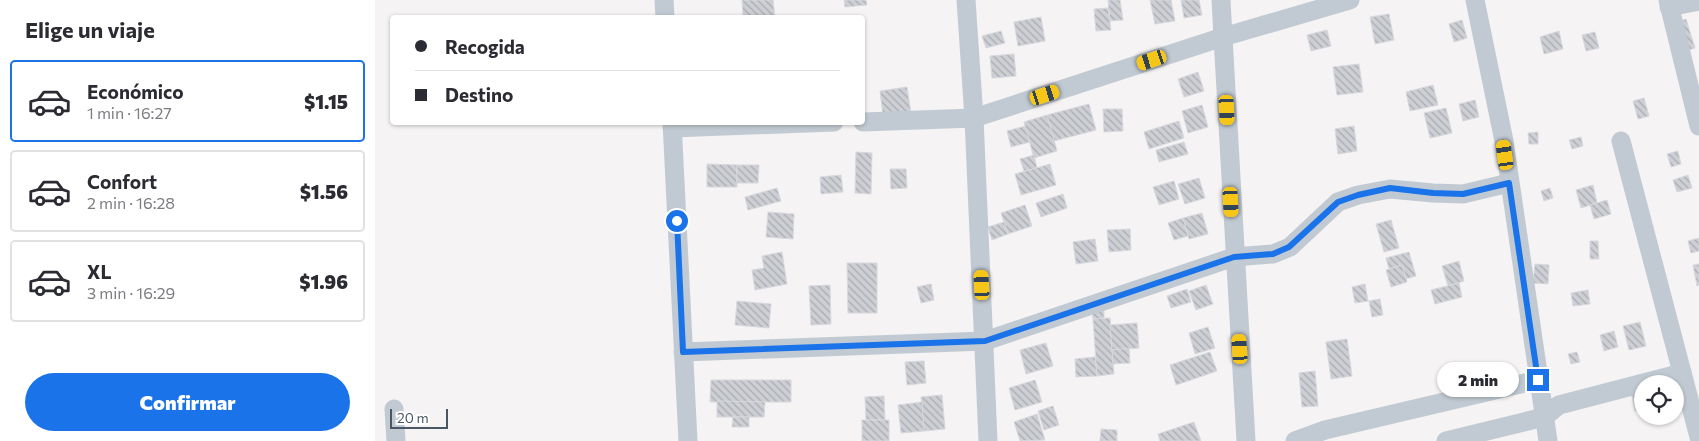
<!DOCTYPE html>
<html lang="es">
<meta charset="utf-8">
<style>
:root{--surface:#fff;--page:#f7f7f7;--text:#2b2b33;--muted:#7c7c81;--line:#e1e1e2;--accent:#1a73e8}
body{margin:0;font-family:Commissioner,sans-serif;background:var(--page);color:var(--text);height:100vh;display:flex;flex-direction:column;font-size:19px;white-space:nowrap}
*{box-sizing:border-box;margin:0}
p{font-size:16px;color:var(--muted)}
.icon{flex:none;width:28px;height:28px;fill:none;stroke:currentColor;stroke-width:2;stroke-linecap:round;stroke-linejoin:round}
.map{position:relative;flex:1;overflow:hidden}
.panel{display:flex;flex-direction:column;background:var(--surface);width:375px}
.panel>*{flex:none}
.banner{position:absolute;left:15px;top:15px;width:475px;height:110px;border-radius:5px;box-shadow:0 1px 4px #0004;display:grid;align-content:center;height:110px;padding:0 25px;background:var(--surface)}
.buttons{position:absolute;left:1259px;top:375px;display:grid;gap:10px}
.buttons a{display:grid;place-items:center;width:50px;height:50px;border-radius:50%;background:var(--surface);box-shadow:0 1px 4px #0004;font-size:25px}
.scale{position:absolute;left:15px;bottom:12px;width:58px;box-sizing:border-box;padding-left:5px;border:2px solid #4a5661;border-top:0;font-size:14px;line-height:18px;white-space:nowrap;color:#4a5661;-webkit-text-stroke:4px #fff;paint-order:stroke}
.end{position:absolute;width:22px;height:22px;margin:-11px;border:6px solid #1a73e8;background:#fff;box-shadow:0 0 0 2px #fff}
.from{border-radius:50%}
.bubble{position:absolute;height:35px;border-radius:18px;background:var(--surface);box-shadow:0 1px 4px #0004;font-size:16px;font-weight:800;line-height:35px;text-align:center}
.car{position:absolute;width:15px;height:30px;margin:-15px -8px;border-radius:6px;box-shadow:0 0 4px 1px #0007;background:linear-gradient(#f5c518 24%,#345 0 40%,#f5c518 0 76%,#345 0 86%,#f5c518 0)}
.banner b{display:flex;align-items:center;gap:18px;height:48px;font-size:19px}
.banner b+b{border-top:1px solid var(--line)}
.banner i{width:12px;height:12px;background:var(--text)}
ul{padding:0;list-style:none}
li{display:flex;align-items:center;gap:15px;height:82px;margin:0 10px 8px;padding:0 15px;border:2px solid var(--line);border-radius:5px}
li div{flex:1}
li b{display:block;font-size:19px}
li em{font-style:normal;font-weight:800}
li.selected{border-color:var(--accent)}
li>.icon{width:45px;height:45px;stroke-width:1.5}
h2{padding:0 25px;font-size:22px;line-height:60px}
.action{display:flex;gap:10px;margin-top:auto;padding:10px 25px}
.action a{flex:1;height:58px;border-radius:30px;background:var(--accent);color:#fff;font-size:20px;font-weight:800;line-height:58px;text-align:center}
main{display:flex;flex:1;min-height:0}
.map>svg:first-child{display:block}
</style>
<main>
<section class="panel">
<h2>Elige un viaje</h2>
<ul>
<li class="selected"><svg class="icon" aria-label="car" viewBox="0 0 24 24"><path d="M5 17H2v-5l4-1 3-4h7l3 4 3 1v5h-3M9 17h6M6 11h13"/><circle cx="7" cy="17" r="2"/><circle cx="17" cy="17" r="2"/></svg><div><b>Económico</b><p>1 min · 16:27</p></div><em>$1.15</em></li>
<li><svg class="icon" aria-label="car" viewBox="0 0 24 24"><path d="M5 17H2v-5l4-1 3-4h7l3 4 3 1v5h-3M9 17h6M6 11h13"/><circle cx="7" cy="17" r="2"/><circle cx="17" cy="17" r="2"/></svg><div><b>Confort</b><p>2 min · 16:28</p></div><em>$1.56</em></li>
<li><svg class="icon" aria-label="car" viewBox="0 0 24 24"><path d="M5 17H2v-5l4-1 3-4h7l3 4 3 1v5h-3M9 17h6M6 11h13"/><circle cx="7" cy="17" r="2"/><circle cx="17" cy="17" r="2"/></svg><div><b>XL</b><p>3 min · 16:29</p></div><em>$1.96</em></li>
</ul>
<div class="action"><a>Confirmar</a></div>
</section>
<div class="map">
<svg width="1324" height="441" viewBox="0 0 1324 441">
<defs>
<pattern id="building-back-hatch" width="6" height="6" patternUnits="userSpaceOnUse" patternTransform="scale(1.25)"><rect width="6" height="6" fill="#cdcfd5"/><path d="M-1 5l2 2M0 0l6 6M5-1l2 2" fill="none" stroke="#a8abb0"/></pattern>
</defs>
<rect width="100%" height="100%" fill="#f5f3f3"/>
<g fill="url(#building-back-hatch)" stroke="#d7d9de">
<polygon points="367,0 398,0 400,18 368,18"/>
<polygon points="469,0 491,0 492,5 470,7"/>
<polygon points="733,0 745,0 748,20 735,21"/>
<polygon points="775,0 796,0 800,21 780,24"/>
<polygon points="806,0 824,0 827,15 809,18"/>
<polygon points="733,8 736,30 721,31 719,9"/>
<polygon points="1014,14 1019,40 1000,44 995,17"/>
<polygon points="666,17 670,41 643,46 639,22"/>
<polygon points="1311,19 1320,48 1308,52 1299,23"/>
<polygon points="1087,20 1092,38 1079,42 1074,24"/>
<polygon points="952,30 956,46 936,51 932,35"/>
<polygon points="626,31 630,43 611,48 607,36"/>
<polygon points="1184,31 1188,49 1169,54 1165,37"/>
<polygon points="1220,32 1224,48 1211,51 1207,35"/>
<polygon points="639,54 641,76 617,78 615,56"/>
<polygon points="984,64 988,92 962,95 958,67"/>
<polygon points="823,72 829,91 809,97 803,79"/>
<polygon points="1058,85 1063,105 1035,111 1031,92"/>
<polygon points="532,87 536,113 508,116 505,91"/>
<polygon points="1269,98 1274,116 1263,119 1258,101"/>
<polygon points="1100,100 1104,117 1088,121 1084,104"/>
<polygon points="714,104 721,130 679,141 672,115"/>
<polygon points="827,105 833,127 813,133 807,111"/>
<polygon points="1071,108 1077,133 1055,138 1049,113"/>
<polygon points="728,109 747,109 748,131 729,132"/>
<polygon points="672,115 682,151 659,158 649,122"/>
<polygon points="804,121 809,138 774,149 769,132"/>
<polygon points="650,126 655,142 636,147 632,131"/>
<polygon points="979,126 982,151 963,154 960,129"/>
<polygon points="1163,132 1163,144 1154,144 1153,133"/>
<polygon points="1206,137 1208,146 1197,149 1194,140"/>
<polygon points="809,142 813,154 784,162 781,150"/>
<polygon points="1303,151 1306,164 1296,167 1292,154"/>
<polygon points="481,152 497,153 496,194 480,193"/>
<polygon points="659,155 662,168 649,171 645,159"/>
<polygon points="332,164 362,165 362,187 332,187"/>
<polygon points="675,164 681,185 646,195 640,174"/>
<polygon points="362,165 384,165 383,183 362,183"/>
<polygon points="515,169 531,169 532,188 516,189"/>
<polygon points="466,175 468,192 446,194 445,177"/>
<polygon points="1313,175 1317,188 1302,192 1298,180"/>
<polygon points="824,178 830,198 810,204 803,184"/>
<polygon points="799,181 804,199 784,205 778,187"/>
<polygon points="1218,185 1222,203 1206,208 1201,190"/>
<polygon points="402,188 406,201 373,210 370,197"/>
<polygon points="1175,188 1178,198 1169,201 1166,191"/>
<polygon points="688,194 692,208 666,217 661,203"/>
<polygon points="1232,200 1236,214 1219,219 1215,205"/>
<polygon points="650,205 657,226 633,234 626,213"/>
<polygon points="393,212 419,214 418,239 391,237"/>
<polygon points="827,213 833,234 814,239 808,218"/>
<polygon points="808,218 813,236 799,240 793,223"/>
<polygon points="1016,220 1024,248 1009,252 1001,224"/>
<polygon points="629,222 633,234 617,240 613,227"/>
<polygon points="755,229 756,250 734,252 732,230"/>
<polygon points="1324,238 1324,251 1316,253 1313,241"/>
<polygon points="720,239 723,261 701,264 698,242"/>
<polygon points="1215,241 1223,241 1224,259 1215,259"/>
<polygon points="407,252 412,284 380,290 377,270 389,268 387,256"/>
<polygon points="1034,252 1041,276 1031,279 1027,265 1014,269 1011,258"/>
<polygon points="1084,261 1089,281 1073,286 1067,266"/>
<polygon points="472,263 502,263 502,313 473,313"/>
<polygon points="1160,264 1174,265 1173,284 1158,283"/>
<polygon points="1324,264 1324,285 1322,286 1318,265"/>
<polygon points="1027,265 1032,282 1016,287 1011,270"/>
<polygon points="1084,283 1087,297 1060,304 1056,290"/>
<polygon points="556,284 559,300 546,303 542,287"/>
<polygon points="990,284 993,301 980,303 977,287"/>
<polygon points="455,285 456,324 436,325 434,286"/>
<polygon points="831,285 838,304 821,310 814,291"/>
<polygon points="812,289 816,302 796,308 792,296"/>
<polygon points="1213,290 1215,304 1198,306 1196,293"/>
<polygon points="1005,299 1008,315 997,317 994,301"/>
<polygon points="362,301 396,304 394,328 360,325"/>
<polygon points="717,311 729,311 729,318 718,319"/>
<polygon points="735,318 739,374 722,376 718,319"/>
<polygon points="1265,322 1271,346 1254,350 1248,326"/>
<polygon points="762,323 764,348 737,350 735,325"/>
<polygon points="833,327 840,348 820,354 814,333"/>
<polygon points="1239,331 1243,347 1229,351 1225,335"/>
<polygon points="972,339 977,376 956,379 951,342"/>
<polygon points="671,343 678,366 651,374 645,350"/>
<polygon points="754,348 755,363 738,364 737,350"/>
<polygon points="835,352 842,371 801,385 795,365"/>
<polygon points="1202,352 1205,362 1196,364 1193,354"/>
<polygon points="720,357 722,376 701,377 700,359"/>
<polygon points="549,361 551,383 532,385 530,362"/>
<polygon points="940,371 943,406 927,407 924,373"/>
<polygon points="336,380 416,380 416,402 335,402"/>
<polygon points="660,380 667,402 640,410 634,388"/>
<polygon points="1268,389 1268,410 1260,411 1256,391"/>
<polygon points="567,395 570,429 549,431 546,397"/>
<polygon points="509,396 510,420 491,420 490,397"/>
<polygon points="342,401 390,402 389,417 342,417"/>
<polygon points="547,402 549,431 526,433 523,405"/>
<polygon points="678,406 684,425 669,430 663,411"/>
<polygon points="662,414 670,440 645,441 639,422"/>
<polygon points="358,417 374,417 374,427 357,427"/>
<rect x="487" y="420" width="27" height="21"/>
<polygon points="819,422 826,441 785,441 783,434"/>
<polygon points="726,429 742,430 742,441 725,441"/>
</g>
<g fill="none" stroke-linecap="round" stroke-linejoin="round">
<g stroke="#c1cad2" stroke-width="19">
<polyline points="289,0 290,18"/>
<polyline points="591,0 599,118 613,441"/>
<polyline points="846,0 848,37 975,0"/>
<polyline points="1100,0 1129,141 1173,441"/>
<polyline points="1293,0 1324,126"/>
<polyline points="1294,7 1324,1"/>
<polyline points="297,122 313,441"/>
<polyline points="488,122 599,118 848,37 871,441"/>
<polyline points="297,128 459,122"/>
<polyline points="1246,141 1324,437"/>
<polyline points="308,352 610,341 859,257 898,254 915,247 963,202 983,195 1015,189 1058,193 1088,194 1134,183"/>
<polyline points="19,409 21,441"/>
<polyline points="920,441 950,430 1163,380"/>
<polyline points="1071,441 1169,417 1184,405 1307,373"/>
</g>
</g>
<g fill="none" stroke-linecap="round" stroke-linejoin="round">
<polyline stroke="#1a73e8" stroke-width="6" points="302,221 308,352 610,341 859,257 898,254 914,247 963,202 983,195 1015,188 1058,193 1088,194 1134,183 1163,380"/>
</g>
</svg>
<div class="buttons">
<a><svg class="icon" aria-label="locate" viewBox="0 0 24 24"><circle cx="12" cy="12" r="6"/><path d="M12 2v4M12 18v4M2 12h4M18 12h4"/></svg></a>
</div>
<div class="scale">20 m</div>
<i class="end from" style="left:302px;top:221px"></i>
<i class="end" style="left:1163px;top:380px"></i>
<div class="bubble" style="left:1062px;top:362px;width:82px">2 min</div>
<i class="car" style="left:777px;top:60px;rotate:252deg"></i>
<i class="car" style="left:670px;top:95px;rotate:72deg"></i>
<i class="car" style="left:852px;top:110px;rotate:177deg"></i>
<i class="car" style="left:1130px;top:155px;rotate:352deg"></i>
<i class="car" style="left:856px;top:202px;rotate:177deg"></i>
<i class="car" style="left:607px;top:285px;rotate:357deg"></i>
<i class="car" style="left:865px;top:349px;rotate:356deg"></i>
<div class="banner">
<b><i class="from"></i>Recogida</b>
<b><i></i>Destino</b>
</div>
</div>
</main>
